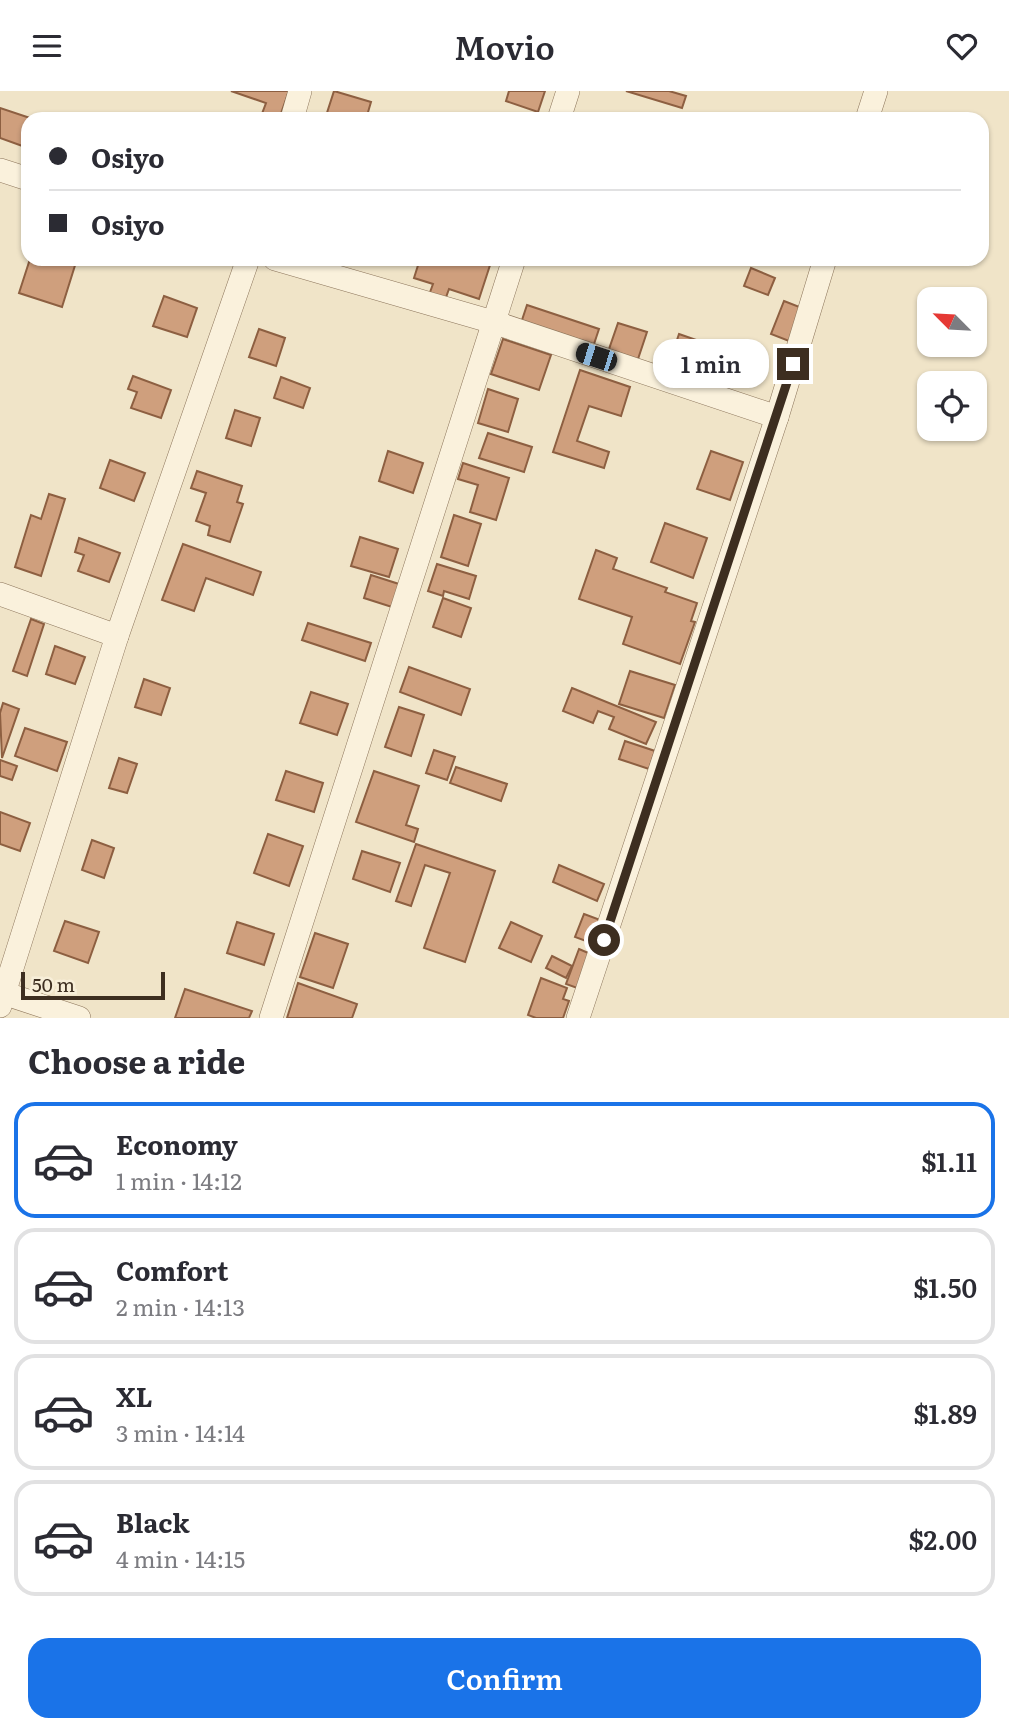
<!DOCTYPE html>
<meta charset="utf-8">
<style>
:root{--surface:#fff;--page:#f7f7f7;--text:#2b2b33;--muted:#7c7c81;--line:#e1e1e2;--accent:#1a73e8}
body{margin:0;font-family:Literata,serif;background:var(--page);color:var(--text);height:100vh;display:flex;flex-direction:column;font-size:26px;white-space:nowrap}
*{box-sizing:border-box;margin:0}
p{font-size:23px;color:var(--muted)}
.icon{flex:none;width:38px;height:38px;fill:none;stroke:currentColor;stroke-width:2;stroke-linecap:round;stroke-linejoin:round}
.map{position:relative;height:927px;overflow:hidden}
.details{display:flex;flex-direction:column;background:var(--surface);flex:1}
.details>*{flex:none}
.banner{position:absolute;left:21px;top:21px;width:968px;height:154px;border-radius:21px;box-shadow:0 2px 5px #0004;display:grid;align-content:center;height:154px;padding:0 28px;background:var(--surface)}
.needle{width:46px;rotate:294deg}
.buttons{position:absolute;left:917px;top:196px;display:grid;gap:14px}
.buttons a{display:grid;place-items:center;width:70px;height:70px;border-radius:14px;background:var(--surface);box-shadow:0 2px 5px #0004;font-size:35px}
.scale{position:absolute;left:21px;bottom:18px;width:144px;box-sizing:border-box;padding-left:7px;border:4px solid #3d2e20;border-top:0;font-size:19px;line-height:24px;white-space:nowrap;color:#3d2e20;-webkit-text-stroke:5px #f7eed8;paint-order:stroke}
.end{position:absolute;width:32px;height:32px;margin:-16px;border:9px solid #3d2e20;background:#fff;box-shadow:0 0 0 4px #fff}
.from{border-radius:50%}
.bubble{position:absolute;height:49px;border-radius:21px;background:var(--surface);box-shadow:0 2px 5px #0004;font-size:23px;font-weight:600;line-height:49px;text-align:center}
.car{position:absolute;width:21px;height:42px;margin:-21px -10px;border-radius:9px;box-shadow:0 0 5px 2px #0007;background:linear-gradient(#222 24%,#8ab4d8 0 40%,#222 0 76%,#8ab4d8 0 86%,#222 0)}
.banner b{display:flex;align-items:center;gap:24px;height:66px;font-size:26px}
.banner b+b{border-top:2px solid var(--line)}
.banner i{width:18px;height:18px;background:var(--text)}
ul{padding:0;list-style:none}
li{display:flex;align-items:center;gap:21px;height:116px;margin:0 14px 10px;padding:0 14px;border:4px solid var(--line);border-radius:21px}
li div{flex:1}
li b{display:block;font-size:26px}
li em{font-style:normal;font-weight:600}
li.on{border-color:var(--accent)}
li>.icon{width:63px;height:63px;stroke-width:1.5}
h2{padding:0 28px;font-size:32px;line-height:84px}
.cta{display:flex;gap:14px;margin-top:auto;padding:14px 28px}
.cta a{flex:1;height:80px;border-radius:21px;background:var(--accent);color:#fff;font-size:28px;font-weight:600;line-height:80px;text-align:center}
header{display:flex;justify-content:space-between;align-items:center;height:91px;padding:0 28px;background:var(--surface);font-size:32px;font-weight:600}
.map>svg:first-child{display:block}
</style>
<header><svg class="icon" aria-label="menu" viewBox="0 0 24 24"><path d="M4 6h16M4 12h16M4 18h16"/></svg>Movio<svg class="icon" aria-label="heart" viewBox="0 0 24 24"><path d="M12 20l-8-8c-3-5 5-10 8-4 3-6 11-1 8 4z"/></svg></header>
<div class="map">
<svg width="1009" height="927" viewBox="0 0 1009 927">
<rect width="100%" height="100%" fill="#f0e4c8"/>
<g fill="#cf9f7d" stroke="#8d5f41" stroke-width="2">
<polygon points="231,0 289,0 279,28 260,28 266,12"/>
<polygon points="334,0 371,11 366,28 325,28"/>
<polygon points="509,0 545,0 538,21 506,10"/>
<polygon points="626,0 669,0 686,5 682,17"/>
<polygon points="0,17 33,28 28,28 28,57 0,47"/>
<polygon points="30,168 77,168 62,216 19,202"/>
<polygon points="420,168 492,168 479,208 449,198 445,209 429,204 433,193 414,187"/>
<polygon points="751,177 775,187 768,204 744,195"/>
<polygon points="164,205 197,217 187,246 153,235"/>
<polygon points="784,210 802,217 789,250 771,243"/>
<polygon points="527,214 599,238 592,259 520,235"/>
<polygon points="618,232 647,241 637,271 608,261"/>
<polygon points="259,238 285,247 276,275 249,266"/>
<polygon points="679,243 751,268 742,295 670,270"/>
<polygon points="503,248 551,264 539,299 491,283"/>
<polygon points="580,279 630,296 621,325 589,315 577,350 609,361 604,377 553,361"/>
<polygon points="133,285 171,299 161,327 131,317 137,301 128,298"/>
<polygon points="281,286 310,297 303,317 274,307"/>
<polygon points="488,298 518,308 508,341 478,332"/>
<polygon points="235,319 260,327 251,355 226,347"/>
<polygon points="488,342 532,356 524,381 479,367"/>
<polygon points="388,360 423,372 413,402 379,390"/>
<polygon points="711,360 743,371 730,409 697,398"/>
<polygon points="110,369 145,382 134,410 100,397"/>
<polygon points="463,372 509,387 496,429 470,421 478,394 458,388"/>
<polygon points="197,380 242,395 237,411 243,413 230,451 208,444 210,435 196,430 206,402 191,397"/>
<polygon points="49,403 65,408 41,485 15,476 31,424 41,428"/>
<polygon points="454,424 481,433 468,475 441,466"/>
<polygon points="665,432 707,447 693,487 651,471"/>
<polygon points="360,446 398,458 389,486 351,475"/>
<polygon points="79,447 120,462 109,491 78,480 84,464 75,461"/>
<polygon points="183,453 261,481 253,504 206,487 194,520 162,509"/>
<polygon points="596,459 617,467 613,478 667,497 665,501 697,512 691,530 695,531 680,573 623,553 632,526 579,508"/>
<polygon points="437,473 476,485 469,508 444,500 443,505 428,500"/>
<polygon points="371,484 402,494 395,517 364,507"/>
<polygon points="443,507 471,517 461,546 433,536"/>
<polygon points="31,528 44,533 27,585 13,580"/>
<polygon points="308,532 371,552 365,570 302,549"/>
<polygon points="55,555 85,566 75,593 46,583"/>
<polygon points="409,576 470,598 461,624 400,601"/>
<polygon points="630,580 675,594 664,627 619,613"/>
<polygon points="144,588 170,597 161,624 135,616"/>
<polygon points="572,597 656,631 646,653 609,638 614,626 598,620 593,632 563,620"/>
<polygon points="311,601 348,613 337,644 300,632"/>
<polygon points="3,612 19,618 2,667 0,622"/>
<polygon points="399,616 424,624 411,665 385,656"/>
<polygon points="25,637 67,651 57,680 15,665"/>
<polygon points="625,650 655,660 649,678 619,668"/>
<polygon points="434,659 455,666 447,689 426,682"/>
<polygon points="119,667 137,673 127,702 109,697"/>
<polygon points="0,669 17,675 12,689 0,685"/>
<polygon points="456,676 507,693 501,710 450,692"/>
<polygon points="286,680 323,692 314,721 276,709"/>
<polygon points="374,680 419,695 406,734 418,738 414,751 356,731"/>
<polygon points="0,721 30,732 20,760 0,753"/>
<polygon points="268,743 303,755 289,795 254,782"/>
<polygon points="92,749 114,757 104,787 82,779"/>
<polygon points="416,753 495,780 465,871 424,857 450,782 425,774 411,815 396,810"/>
<polygon points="362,760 400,772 390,801 353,788"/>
<polygon points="559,774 604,793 597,810 553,791"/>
<polygon points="584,823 603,830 594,853 575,846"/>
<polygon points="65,830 99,841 88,872 54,860"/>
<polygon points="237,831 274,843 264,874 227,862"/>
<polygon points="511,831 542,845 531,871 499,857"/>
<polygon points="315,842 348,853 333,897 300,886"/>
<polygon points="579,858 593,864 580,898 566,893"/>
<polygon points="552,865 572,875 566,887 546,877"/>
<polygon points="541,887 567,897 563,908 569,910 563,927 536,927 528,924"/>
<polygon points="298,892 357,913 352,927 287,927"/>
<polygon points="185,898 252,920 249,927 175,927"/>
</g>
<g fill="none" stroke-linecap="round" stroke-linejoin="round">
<g stroke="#8d765c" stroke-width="24">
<g id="street">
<polyline points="292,28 300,0"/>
<polyline points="559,28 568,0"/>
<polyline points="867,28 876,0"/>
<polyline points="0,79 28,88"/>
<polyline points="275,168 493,231 777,326"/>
<polyline points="0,503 117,545"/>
<polyline points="0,901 79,927"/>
<polyline points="0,915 117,545 248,168"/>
<polyline points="271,927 514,168"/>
<polyline points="578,927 777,326 825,168"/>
</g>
</g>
<use href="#street" stroke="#faf1dc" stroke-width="23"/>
</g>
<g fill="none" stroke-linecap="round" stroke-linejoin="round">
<polyline stroke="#3d2e20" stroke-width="9" points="604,849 793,273"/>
</g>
</svg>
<div class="buttons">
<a><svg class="needle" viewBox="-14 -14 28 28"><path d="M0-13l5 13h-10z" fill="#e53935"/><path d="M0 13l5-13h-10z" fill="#7c7c81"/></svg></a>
<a><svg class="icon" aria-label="locate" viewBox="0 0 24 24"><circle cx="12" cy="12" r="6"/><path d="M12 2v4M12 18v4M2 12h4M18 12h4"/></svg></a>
</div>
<div class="scale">50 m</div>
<i class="end from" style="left:604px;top:849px"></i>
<i class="end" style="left:793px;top:273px"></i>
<div class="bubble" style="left:653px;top:248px;width:116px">1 min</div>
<i class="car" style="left:596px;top:266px;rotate:288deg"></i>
<div class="banner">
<b><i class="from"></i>Osiyo</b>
<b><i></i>Osiyo</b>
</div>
</div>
<section class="details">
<h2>Choose a ride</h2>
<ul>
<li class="on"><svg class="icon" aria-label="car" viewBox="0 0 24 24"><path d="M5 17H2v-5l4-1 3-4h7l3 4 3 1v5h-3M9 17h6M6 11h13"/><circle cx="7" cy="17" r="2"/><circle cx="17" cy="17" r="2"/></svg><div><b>Economy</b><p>1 min · 14:12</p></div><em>$1.11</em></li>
<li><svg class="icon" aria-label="car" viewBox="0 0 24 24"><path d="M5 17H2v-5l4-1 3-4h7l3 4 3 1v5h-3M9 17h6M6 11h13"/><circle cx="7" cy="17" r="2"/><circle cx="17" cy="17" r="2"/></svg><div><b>Comfort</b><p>2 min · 14:13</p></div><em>$1.50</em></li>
<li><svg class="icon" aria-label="car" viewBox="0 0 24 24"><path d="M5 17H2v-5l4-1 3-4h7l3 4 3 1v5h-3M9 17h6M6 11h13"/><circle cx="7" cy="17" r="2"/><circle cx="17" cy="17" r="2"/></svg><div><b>XL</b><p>3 min · 14:14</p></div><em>$1.89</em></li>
<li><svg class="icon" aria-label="car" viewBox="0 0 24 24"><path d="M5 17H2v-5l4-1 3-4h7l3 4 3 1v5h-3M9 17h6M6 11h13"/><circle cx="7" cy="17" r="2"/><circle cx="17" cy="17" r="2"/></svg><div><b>Black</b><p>4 min · 14:15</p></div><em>$2.00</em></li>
</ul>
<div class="cta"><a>Confirm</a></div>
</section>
